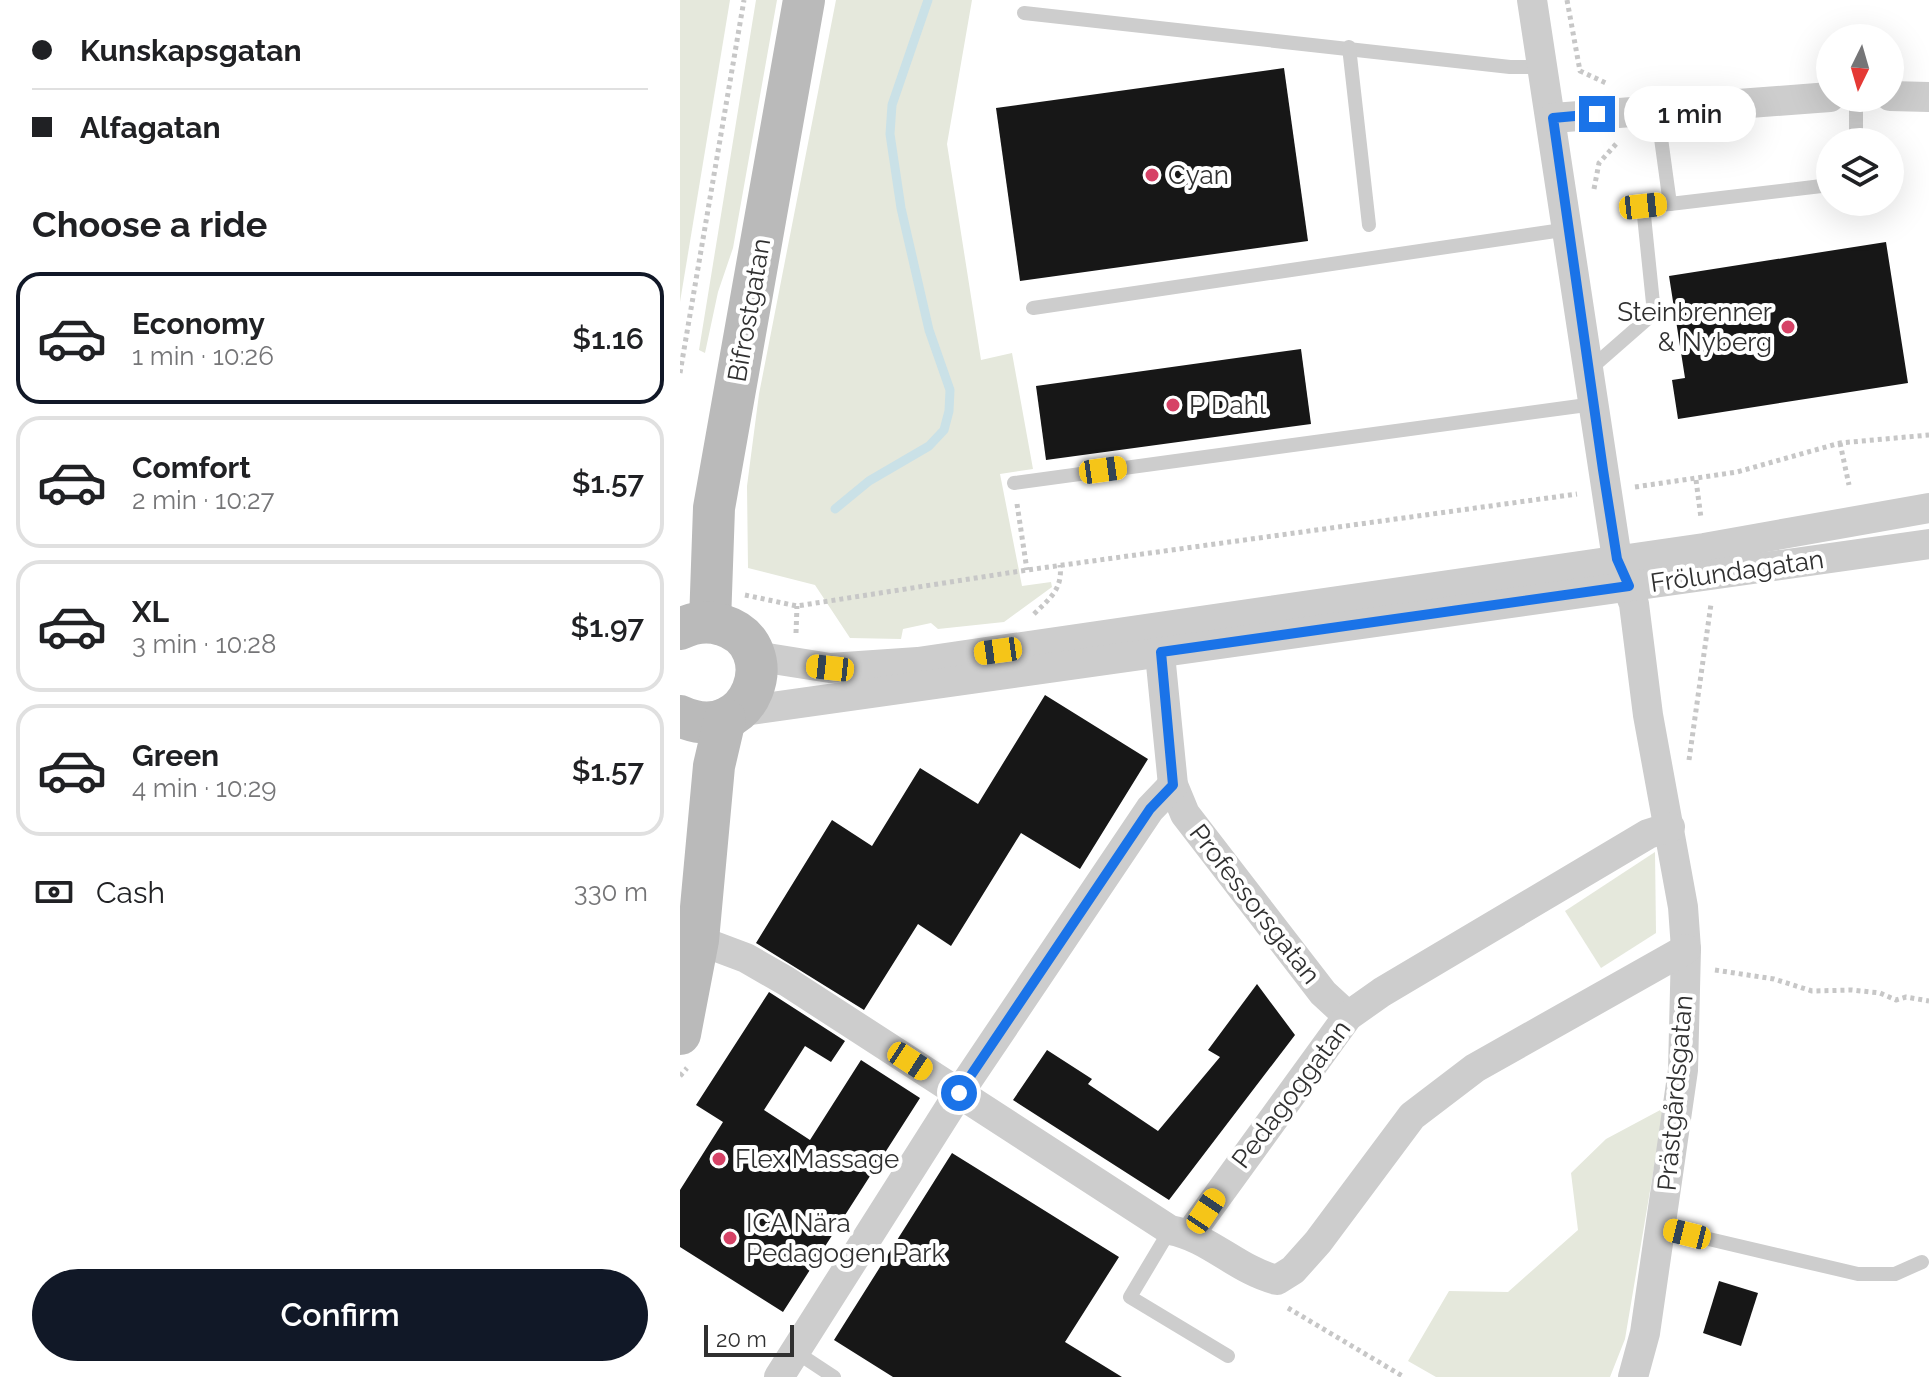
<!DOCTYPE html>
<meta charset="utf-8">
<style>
:root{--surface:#fff;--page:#f6f6f6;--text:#202124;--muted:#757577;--line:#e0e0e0;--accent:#111827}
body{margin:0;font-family:Raleway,sans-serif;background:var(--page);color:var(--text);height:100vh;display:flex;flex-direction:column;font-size:30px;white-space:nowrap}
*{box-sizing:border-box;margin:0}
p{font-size:26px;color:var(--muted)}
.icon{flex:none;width:44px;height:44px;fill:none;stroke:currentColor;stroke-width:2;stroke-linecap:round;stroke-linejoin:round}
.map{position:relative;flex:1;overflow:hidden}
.panel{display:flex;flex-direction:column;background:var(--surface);width:680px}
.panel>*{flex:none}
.top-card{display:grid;align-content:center;height:176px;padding:0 32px;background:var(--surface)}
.needle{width:52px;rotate:185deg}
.tools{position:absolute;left:1136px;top:24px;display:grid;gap:16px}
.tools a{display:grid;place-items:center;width:88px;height:88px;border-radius:50%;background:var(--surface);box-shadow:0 8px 32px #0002;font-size:40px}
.scale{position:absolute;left:24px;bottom:20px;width:90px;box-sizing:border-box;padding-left:8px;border:4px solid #303030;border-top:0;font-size:22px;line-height:28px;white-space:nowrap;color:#303030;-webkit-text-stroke:6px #fff;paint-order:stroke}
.end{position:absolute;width:36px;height:36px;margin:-18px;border:10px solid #1a73e8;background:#fff;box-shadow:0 0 0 4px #fff}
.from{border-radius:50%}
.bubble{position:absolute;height:56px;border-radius:28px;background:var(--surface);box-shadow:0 8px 32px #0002;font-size:26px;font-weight:600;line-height:56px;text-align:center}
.car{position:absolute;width:24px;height:48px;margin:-24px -12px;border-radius:10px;box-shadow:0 0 6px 2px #0007;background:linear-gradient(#f5c518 24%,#345 0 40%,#f5c518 0 76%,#345 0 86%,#f5c518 0)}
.top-card b{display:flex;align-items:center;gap:28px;height:76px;font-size:30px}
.top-card b+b{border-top:2px solid var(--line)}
.top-card i{width:20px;height:20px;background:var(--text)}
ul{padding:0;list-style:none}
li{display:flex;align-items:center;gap:24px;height:132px;margin:0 16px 12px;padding:0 16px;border:4px solid var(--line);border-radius:24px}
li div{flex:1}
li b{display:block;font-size:30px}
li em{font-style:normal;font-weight:600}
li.on{border-color:var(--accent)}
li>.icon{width:72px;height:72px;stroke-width:1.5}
h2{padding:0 32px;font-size:36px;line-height:96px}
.pay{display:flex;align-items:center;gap:20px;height:88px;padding:0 32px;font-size:30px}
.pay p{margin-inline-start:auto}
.cta{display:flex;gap:16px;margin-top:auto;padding:16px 32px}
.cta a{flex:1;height:92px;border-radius:48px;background:var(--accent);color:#fff;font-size:32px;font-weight:600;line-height:92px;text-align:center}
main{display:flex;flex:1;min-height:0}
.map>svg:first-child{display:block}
</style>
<main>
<section class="panel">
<div class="top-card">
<b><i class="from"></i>Kunskapsgatan</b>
<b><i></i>Alfagatan</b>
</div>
<h2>Choose a ride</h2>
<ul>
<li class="on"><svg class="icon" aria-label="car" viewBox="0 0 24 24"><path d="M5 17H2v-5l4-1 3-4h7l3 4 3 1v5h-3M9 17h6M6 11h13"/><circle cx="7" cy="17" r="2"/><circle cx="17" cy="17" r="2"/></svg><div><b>Economy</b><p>1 min · 10:26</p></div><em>$1.16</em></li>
<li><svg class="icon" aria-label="car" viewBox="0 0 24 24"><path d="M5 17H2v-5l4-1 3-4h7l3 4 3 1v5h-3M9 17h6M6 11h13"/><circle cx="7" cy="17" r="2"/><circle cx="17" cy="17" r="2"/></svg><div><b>Comfort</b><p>2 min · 10:27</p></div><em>$1.57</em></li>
<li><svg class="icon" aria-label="car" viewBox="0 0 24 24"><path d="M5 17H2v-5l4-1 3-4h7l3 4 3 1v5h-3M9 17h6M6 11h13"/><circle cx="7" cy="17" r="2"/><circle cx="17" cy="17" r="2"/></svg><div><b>XL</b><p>3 min · 10:28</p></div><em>$1.97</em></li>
<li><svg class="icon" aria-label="car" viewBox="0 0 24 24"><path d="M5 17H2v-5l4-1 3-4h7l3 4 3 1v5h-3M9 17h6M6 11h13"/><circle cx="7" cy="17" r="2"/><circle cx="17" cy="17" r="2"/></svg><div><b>Green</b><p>4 min · 10:29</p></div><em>$1.57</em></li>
</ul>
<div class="pay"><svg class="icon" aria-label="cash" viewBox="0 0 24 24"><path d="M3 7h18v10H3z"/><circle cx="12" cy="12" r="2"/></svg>Cash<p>330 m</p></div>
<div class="cta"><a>Confirm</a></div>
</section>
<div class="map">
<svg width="1249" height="1377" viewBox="0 0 1249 1377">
<rect width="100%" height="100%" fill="#fff"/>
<g fill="#e5e8dc">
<polygon points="0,0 50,0 0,302"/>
<polygon points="76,0 97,0 53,248 38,292 25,353 19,350"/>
<polygon points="156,0 292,0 267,144 301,360 332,353 353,469 320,474 342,586 371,582 372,587 324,622 258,629 251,623 223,629 221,639 170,638 135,585 68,568 67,486 79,394"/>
<polygon points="975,852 976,933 921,968 885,911"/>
<polygon points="984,1108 945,1339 930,1377 756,1377 728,1361 769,1291 828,1292 898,1230 891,1173 926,1139"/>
</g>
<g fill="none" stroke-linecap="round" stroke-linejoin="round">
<polyline stroke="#cae1e7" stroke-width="9" points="155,509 189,481 249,446 264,430 269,411 270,390 249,330 221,208 210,134 212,105 248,0"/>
</g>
<g fill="#171717">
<polygon points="604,68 628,241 340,281 316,108"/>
<polygon points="1206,242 1228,383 998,419 992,380 1005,378 989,276"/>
<polygon points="621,349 631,424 366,460 356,386"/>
<polygon points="365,695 468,759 400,869 341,833 271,946 238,924 184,1010 76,943 152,820 192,846 240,768 298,804"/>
<polygon points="577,984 615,1035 489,1200 333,1100 367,1050 412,1079 408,1084 478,1131 540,1057 528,1050"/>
<polygon points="89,992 165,1041 151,1062 125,1046 84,1110 130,1140 181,1060 240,1098 103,1312 0,1247 0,1190 43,1122 16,1105"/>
<polygon points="272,1153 439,1257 385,1342 442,1377 213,1377 154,1340"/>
<polygon points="1039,1281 1078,1293 1061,1346 1023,1333"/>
</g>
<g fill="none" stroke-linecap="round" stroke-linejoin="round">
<g stroke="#c7c7c7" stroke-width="5" stroke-dasharray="4 4" stroke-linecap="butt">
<polyline points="887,0 900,71 926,83"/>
<polyline points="914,189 919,163 937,143"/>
<polyline points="0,373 64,0"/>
<polyline points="1160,443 1169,485"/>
<polyline points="1016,480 1021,518"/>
<polyline points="955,487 1057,472 1160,443 1249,435"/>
<polyline points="337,504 347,570"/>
<polyline points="65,595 117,606 347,570 897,494"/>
<path d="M354 614C370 598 383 589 380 565"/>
<polyline points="116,633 117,606"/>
<polyline points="1009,760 1031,604"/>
<polyline points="1035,970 1094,979 1132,991 1172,990 1200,993 1216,1000 1226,997 1249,1001"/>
<polyline points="0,1076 7,1068"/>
<polyline points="608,1308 724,1377"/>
</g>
<g stroke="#cdcdcd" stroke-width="14">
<polyline points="344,13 830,67 863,67"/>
<polyline points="669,47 689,225"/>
<polyline points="1176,98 1176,142"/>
<polyline points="977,109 990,204 1150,185"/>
<polyline points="353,308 889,229"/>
<polyline points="910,369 974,313 963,206 990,204"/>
<polyline points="334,483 914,404"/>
<polyline points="982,1228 1178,1274 1215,1274 1242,1262"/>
<polyline points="490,1230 450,1297 548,1356"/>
<polyline points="116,1352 154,1377"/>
</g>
<g stroke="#cdcdcd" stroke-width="30">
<polyline points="852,0 937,559 954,604 968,715 1003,907 1006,949 1003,1070 965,1333 953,1377"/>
<polyline points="1210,96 1249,97"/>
<polyline points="873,118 1150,97"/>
<polyline points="478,634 493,785 505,814 643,993 668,1016"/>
<polyline points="74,656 150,668 238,662 1024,548 1249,508"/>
<polyline points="57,712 1249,544"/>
<path d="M18 940 66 958 106 981 490 1230C529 1237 557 1270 597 1280L613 1270 638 1242 732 1116 795 1068 1006 949"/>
<polyline points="510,1234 668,1016 702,992 968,834 990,827"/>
<polyline points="99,1377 279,1093 470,809 493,785"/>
</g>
<g stroke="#bababa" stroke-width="42">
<polyline points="30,622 34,508 124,0"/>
<path d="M0 629C14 622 27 620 42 625 108 645 71 749 0 716"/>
<polyline points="0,1034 18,940 34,766 45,719"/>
</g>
</g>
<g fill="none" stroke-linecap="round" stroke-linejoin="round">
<polyline stroke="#1a73e8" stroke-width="10" points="279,1093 470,809 493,785 481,652 949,586 937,559 923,470 873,118 917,114"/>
</g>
<g fill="#d64266" stroke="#fff" stroke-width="3">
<circle cx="472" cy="175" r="8"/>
<circle cx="1108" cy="327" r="8"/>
<circle cx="493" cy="405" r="8"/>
<circle cx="39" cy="1159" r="8"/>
<circle cx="50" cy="1238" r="8"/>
</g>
<g text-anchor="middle" stroke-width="8" stroke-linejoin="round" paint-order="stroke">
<g font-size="26" fill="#303030" stroke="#fff" text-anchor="start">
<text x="488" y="184">Cyan</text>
<text x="1092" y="321" text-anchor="end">Steinbrenner<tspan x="1092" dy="30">&amp; Nyberg</tspan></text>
<text x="509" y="414">P Dahl</text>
<text x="55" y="1168">Flex Massage</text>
<text x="66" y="1232">ICA Nära<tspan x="66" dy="30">Pedagogen Park</tspan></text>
</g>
<g font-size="26" fill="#303030" stroke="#fff">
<text transform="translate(69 310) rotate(-80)" y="9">Bifrostgatan</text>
<text transform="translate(1057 571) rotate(-8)" y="9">Frölundagatan</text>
<text transform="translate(575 904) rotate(52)" y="9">Professorsgatan</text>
<text transform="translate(995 1093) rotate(-85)" y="9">Prästgårdsgatan</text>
<text transform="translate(611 1094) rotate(-53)" y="9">Pedagoggatan</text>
</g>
</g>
</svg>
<div class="tools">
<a><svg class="needle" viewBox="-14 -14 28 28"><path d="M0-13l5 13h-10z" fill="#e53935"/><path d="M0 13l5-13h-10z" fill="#757577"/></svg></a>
<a><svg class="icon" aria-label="layers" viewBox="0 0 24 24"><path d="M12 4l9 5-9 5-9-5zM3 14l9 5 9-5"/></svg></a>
</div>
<div class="scale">20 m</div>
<i class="end from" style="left:279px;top:1093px"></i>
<i class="end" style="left:917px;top:114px"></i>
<div class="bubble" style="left:944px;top:86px;width:132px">1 min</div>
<i class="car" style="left:963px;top:206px;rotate:84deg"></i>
<i class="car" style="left:423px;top:470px;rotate:82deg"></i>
<i class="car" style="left:318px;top:651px;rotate:262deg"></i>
<i class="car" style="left:150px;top:668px;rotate:276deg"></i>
<i class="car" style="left:230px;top:1061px;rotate:123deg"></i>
<i class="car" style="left:526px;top:1211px;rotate:34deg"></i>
<i class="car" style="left:1007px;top:1234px;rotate:284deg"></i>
</div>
</main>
